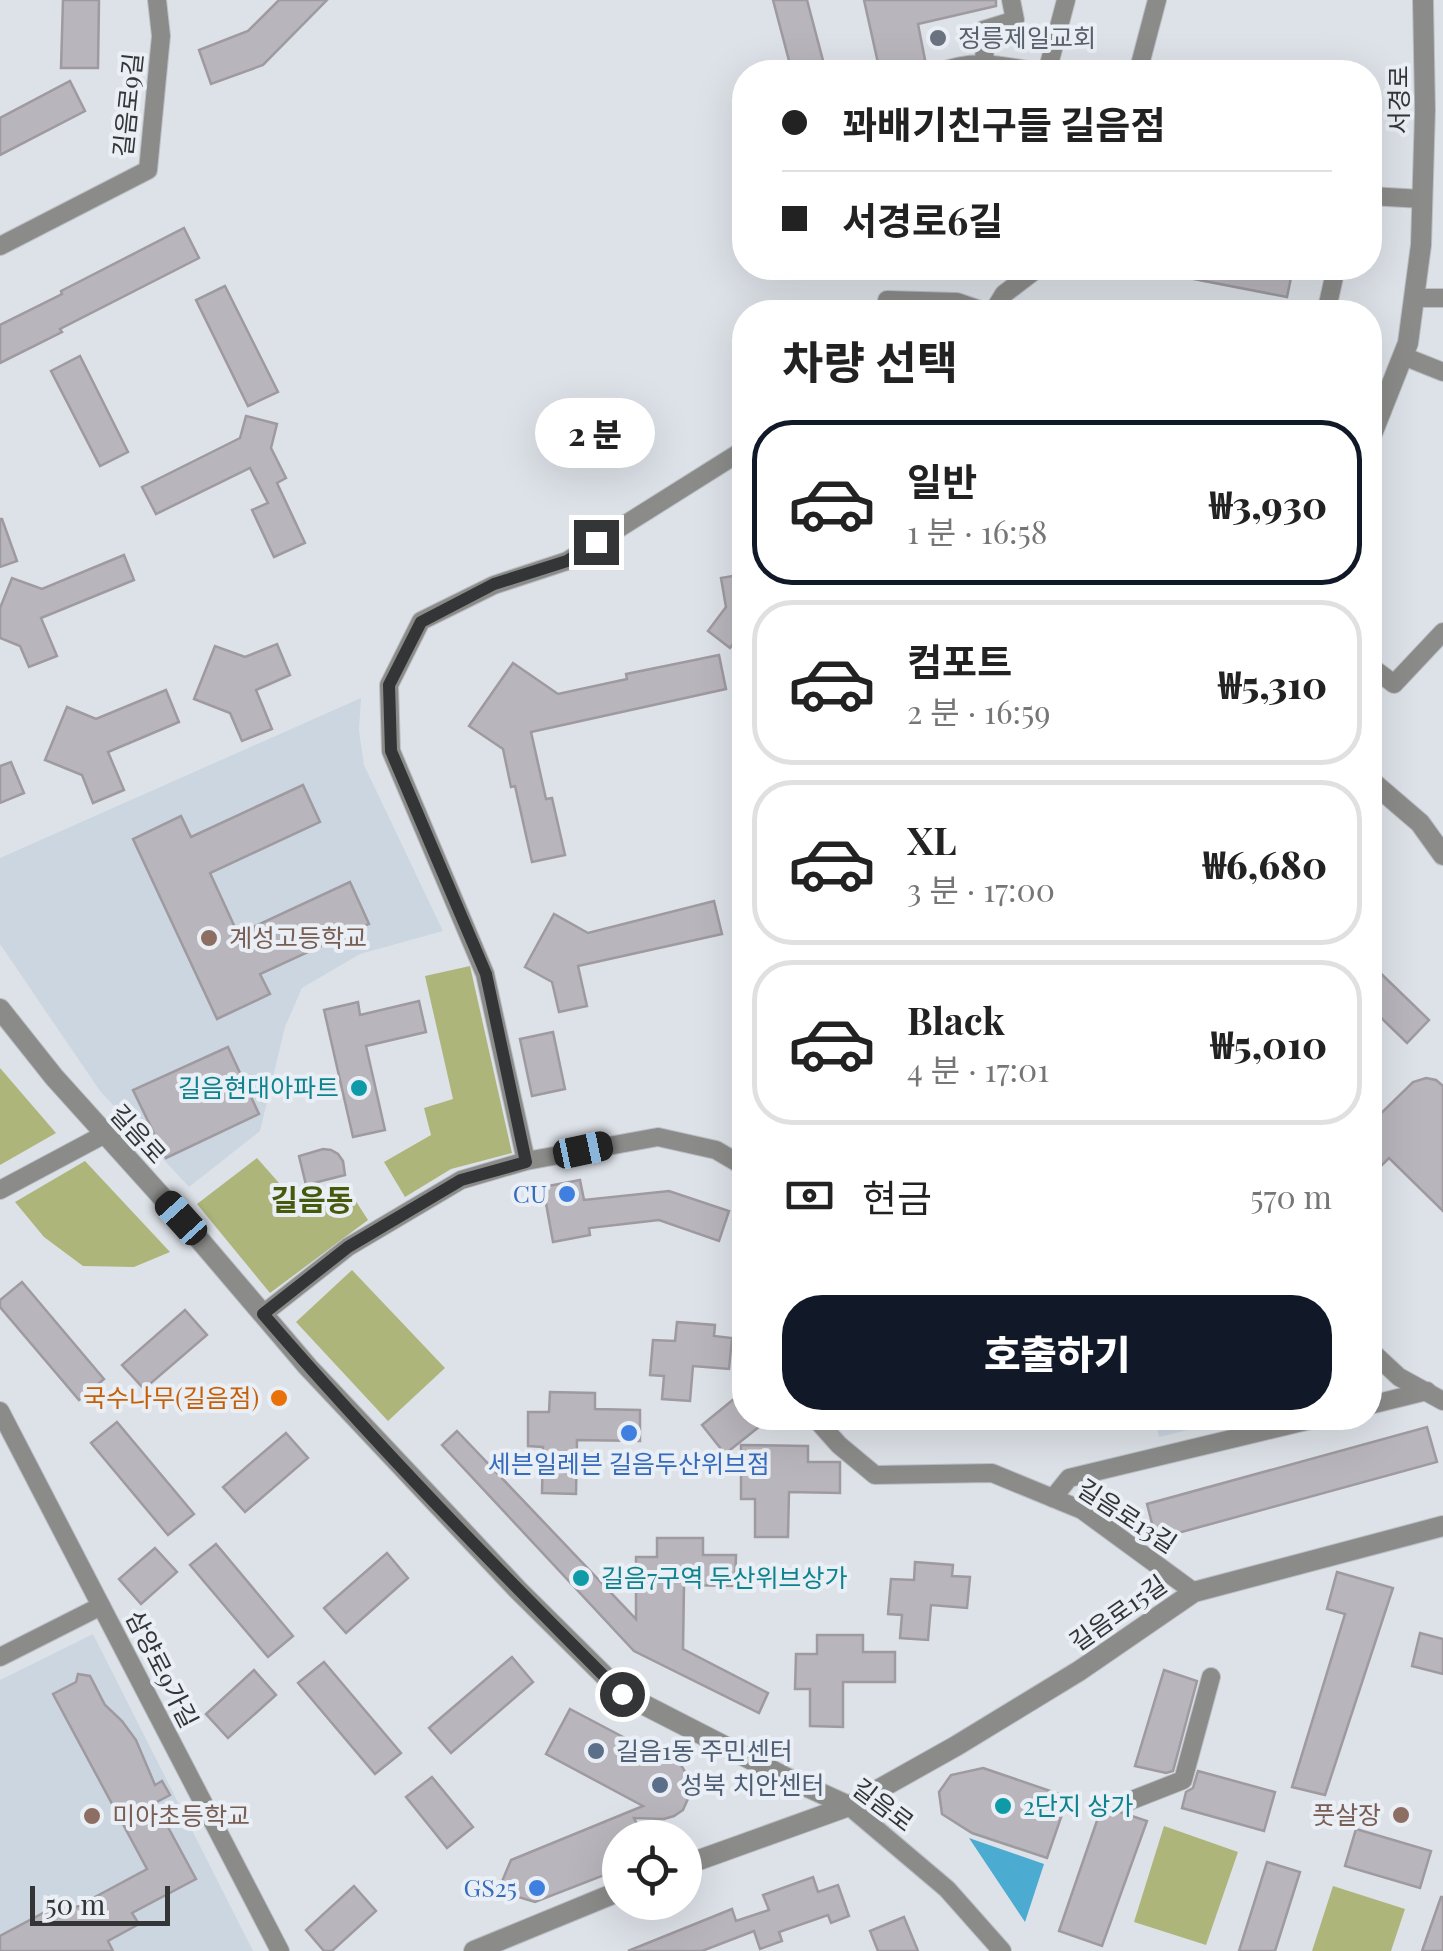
<!DOCTYPE html>
<html lang="ko">
<meta charset="utf-8">
<style>
:root{--surface:#fff;--page:#f2f2f2;--text:#222;--muted:#767676;--line:#e0e0e0;--accent:#111827}
body{margin:0;font-family:"Playfair Display","Noto Sans KR",serif;background:var(--page);color:var(--text);height:100vh;display:flex;flex-direction:column;font-size:38px;white-space:nowrap}
*{box-sizing:border-box;margin:0}
p{font-size:32px;color:var(--muted)}
.icon{flex:none;width:55px;height:55px;fill:none;stroke:currentColor;stroke-width:2;stroke-linecap:round;stroke-linejoin:round}
.map{position:relative;flex:1;overflow:hidden}
.drawer{position:absolute;left:732px;top:300px;width:650px;height:1130px;display:flex;flex-direction:column;background:var(--surface);border-radius:40px;box-shadow:0 10px 40px #0002}
.drawer>*{flex:none}
.hud{position:absolute;left:732px;top:60px;width:650px;height:220px;border-radius:40px;box-shadow:0 10px 40px #0002;display:grid;align-content:center;height:220px;padding:0 50px;background:var(--surface)}
.controls{position:absolute;left:602px;top:1820px;display:grid;gap:20px}
.controls a{display:grid;place-items:center;width:100px;height:100px;border-radius:50%;background:var(--surface);box-shadow:0 10px 40px #0002;font-size:50px}
.scale{position:absolute;left:30px;bottom:25px;width:140px;box-sizing:border-box;padding-left:10px;border:5px solid #333537;border-top:0;font-size:28px;line-height:35px;white-space:nowrap;color:#333537;-webkit-text-stroke:8px #eaeff5;paint-order:stroke}
.end{position:absolute;width:45px;height:45px;margin:-22px;border:12px solid #333537;background:#fff;box-shadow:0 0 0 5px #fff}
.from{border-radius:50%}
.bubble{position:absolute;height:70px;border-radius:35px;background:var(--surface);box-shadow:0 10px 40px #0002;font-size:32px;font-weight:800;line-height:70px;text-align:center}
.car{position:absolute;width:30px;height:60px;margin:-30px -15px;border-radius:12px;box-shadow:0 0 8px 2px #0007;background:linear-gradient(#222 24%,#8ab4d8 0 40%,#222 0 76%,#8ab4d8 0 86%,#222 0)}
.hud b{display:flex;align-items:center;gap:35px;height:95px;font-size:38px}
.hud b+b{border-top:2px solid var(--line)}
.hud i{width:25px;height:25px;background:var(--text)}
ul{padding:0;list-style:none}
li{display:flex;align-items:center;gap:30px;height:165px;margin:0 20px 15px;padding:0 30px;border:5px solid var(--line);border-radius:40px}
li div{flex:1}
li b{display:block;font-size:38px}
li em{font-style:normal;font-weight:800}
li.active{border-color:var(--accent)}
li>.icon{width:90px;height:90px;stroke-width:1.5}
h2{padding:0 50px;font-size:45px;line-height:120px}
.pay{display:flex;align-items:center;gap:25px;height:110px;padding:0 50px;font-size:38px}
.pay p{margin-inline-start:auto}
.button{display:flex;gap:20px;margin-top:auto;padding:20px 50px}
.button a{flex:1;height:115px;border-radius:40px;background:var(--accent);color:#fff;font-size:40px;font-weight:800;line-height:115px;text-align:center}
.map>svg:first-child{display:block}
</style>
<div class="map">
<svg width="1443" height="1951" viewBox="0 0 1443 1951">
<rect width="100%" height="100%" fill="#dde2e8"/>
<g fill="#ccd6e1">
<polygon points="361,698 359,730 364,765 443,931 360,954 302,988 285,1027 260,1131 189,1187 100,1091 0,944 0,858"/>
<polygon points="1155,1418 1239,1418 1159,1437"/>
<polygon points="93,1634 253,1951 0,1951 0,1680"/>
</g>
<g fill="#adb57a">
<polygon points="470,966 512,1153 451,1169 405,1197 384,1162 431,1135 424,1108 453,1099 425,976"/>
<polygon points="0,1068 56,1133 0,1165"/>
<polygon points="257,1158 301,1208 350,1192 368,1220 270,1293 197,1204"/>
<polygon points="85,1161 170,1252 134,1267 83,1266 44,1237 15,1202"/>
<polygon points="352,1270 445,1368 388,1421 296,1322"/>
<polygon points="1164,1826 1238,1852 1206,1945 1134,1922"/>
<polygon points="1333,1886 1405,1909 1391,1951 1312,1951"/>
</g>
<polygon fill="#4cabd0" points="969,1838 1044,1864 1025,1922"/>
<g fill="#b9b5bc" stroke="#9e9aa0" stroke-width="2.5">
<polygon points="63,0 99,0 98,68 61,68"/>
<polygon points="279,0 327,0 263,65 211,84 199,50 248,31"/>
<polygon points="773,0 807,0 825,68 808,72 792,72"/>
<polygon points="864,0 996,0 996,6 918,24 927,70 916,72 880,72"/>
<polygon points="70,81 85,111 0,155 0,118"/>
<polygon points="184,228 199,258 60,329 62,332 0,363 0,325 62,294 61,291"/>
<polygon points="1174,268 1293,268 1287,297 1173,275"/>
<polygon points="225,286 278,392 248,406 196,300"/>
<polygon points="80,356 128,452 100,466 51,371"/>
<polygon points="246,416 277,424 271,448 286,478 277,483 305,543 274,557 252,510 268,503 250,468 156,514 142,487 240,438"/>
<polygon points="0,519 2,519 17,561 0,567"/>
<polygon points="124,555 134,580 41,618 57,656 29,667 20,646 0,638 0,608 12,578 42,589"/>
<polygon points="745,574 745,628 730,648 708,631 726,607 721,578"/>
<polygon points="277,644 290,675 256,690 272,729 242,741 230,713 194,699 215,646 245,657"/>
<polygon points="719,655 726,689 531,732 546,799 552,798 565,855 532,862 515,786 511,787 503,749 469,726 513,663 558,694 627,679 626,674"/>
<polygon points="166,690 179,722 108,752 124,790 93,803 82,775 45,760 67,707 96,719"/>
<polygon points="11,762 24,793 0,803 0,766"/>
<polygon points="303,785 320,822 210,873 238,934 350,882 369,924 260,974 270,994 217,1019 133,839 181,816 191,837"/>
<polygon points="714,901 722,934 578,966 587,1006 559,1012 552,982 525,967 554,914 588,933"/>
<polygon points="1370,963 1429,1020 1407,1043 1370,1007"/>
<polygon points="419,1001 426,1032 366,1046 385,1130 353,1137 324,1010 358,1002 360,1015"/>
<polygon points="553,1032 565,1089 532,1096 520,1039"/>
<polygon points="228,1047 259,1114 166,1158 133,1090"/>
<polygon points="1426,1078 1436,1080 1443,1086 1443,1211 1389,1158 1370,1177 1370,1124 1413,1082"/>
<polygon points="323,1149 331,1150 338,1154 343,1161 345,1175 306,1185 299,1156"/>
<polygon points="580,1180 584,1200 669,1191 729,1211 719,1241 659,1220 589,1228 590,1235 553,1242 543,1187"/>
<polygon points="22,1282 104,1379 79,1400 0,1307 0,1300"/>
<polygon points="185,1310 207,1335 144,1389 122,1365"/>
<polygon points="677,1322 715,1325 714,1336 732,1338 729,1369 693,1366 690,1401 662,1399 664,1376 650,1375 653,1340 675,1341"/>
<polygon points="745,1390 745,1418 770,1418 725,1454 702,1425"/>
<polygon points="550,1392 595,1393 595,1409 640,1410 640,1441 577,1440 576,1494 542,1493 543,1447 528,1446 528,1412 549,1412"/>
<polygon points="117,1422 194,1514 168,1535 91,1443"/>
<polygon points="1427,1427 1437,1462 1156,1539 1147,1504"/>
<polygon points="457,1431 636,1619 636,1557 657,1557 657,1538 703,1538 703,1555 736,1555 735,1586 684,1585 683,1649 768,1693 759,1713 634,1651 442,1445"/>
<polygon points="286,1433 308,1458 245,1512 223,1487"/>
<polygon points="741,1445 808,1446 808,1462 840,1462 840,1493 789,1492 788,1537 755,1537 755,1499 741,1499"/>
<polygon points="216,1544 293,1636 268,1657 190,1565"/>
<polygon points="155,1548 177,1572 141,1604 119,1579"/>
<polygon points="387,1553 408,1578 346,1633 324,1608"/>
<polygon points="915,1562 953,1565 952,1576 970,1577 967,1608 931,1605 928,1640 900,1638 902,1615 888,1614 891,1579 914,1580"/>
<polygon points="1337,1572 1393,1588 1325,1795 1292,1787 1345,1614 1327,1609"/>
<polygon points="1420,1633 1443,1639 1443,1674 1412,1666"/>
<polygon points="817,1635 863,1635 863,1652 895,1652 895,1682 843,1682 843,1727 810,1726 810,1689 795,1689 796,1654 817,1654"/>
<polygon points="512,1657 533,1682 451,1753 429,1728"/>
<polygon points="324,1662 401,1753 375,1774 298,1683"/>
<polygon points="254,1670 276,1695 228,1738 206,1714"/>
<polygon points="1164,1670 1197,1681 1173,1771 1166,1773 1135,1766"/>
<polygon points="78,1674 90,1676 105,1705 122,1721 136,1740 155,1785 162,1781 170,1795 155,1803 196,1879 132,1913 139,1924 108,1941 113,1951 0,1951 0,1936 62,1903 67,1912 147,1869 53,1694 76,1682"/>
<polygon points="570,1709 642,1747 636,1758 663,1757 681,1765 691,1782 691,1792 683,1810 674,1816 664,1819 634,1818 644,1838 620,1838 620,1869 535,1902 498,1891 511,1860 643,1806 546,1754"/>
<polygon points="983,1768 1068,1797 1047,1858 972,1833 942,1814 939,1792 951,1775"/>
<polygon points="1198,1771 1275,1792 1264,1831 1182,1808 1186,1792 1193,1788"/>
<polygon points="432,1777 473,1827 447,1848 406,1797"/>
<polygon points="1102,1806 1147,1821 1102,1946 1059,1931"/>
<polygon points="1356,1829 1431,1851 1420,1888 1345,1866"/>
<polygon points="1267,1862 1300,1872 1275,1951 1239,1951"/>
<polygon points="813,1877 818,1892 838,1885 849,1916 831,1923 828,1915 779,1932 782,1941 760,1949 754,1931 702,1951 628,1951 732,1909 736,1921 769,1910 763,1895"/>
<polygon points="354,1886 376,1911 332,1951 324,1951 306,1930"/>
<polygon points="1441,1897 1443,1897 1443,1951 1422,1951"/>
<polygon points="904,1917 918,1951 878,1951 870,1931"/>
</g>
<g fill="none" stroke-linecap="round" stroke-linejoin="round">
<g stroke="#bbbfc5" stroke-width="20">
<g id="minor">
<polyline points="985,64 983,30 1015,20 1011,0"/>
<path d="M941 72C973 58 1004 66 1037 72"/>
<polyline points="1047,72 1066,0"/>
<polyline points="1138,72 1157,0"/>
<polyline points="1370,196 1422,199"/>
<polyline points="0,246 148,170 161,36 157,0"/>
<polyline points="1414,298 1443,298"/>
<polyline points="887,300 957,302 986,312"/>
<polyline points="993,312 1004,294 1038,268"/>
<polyline points="1320,312 1328,304 1336,268"/>
<polyline points="1403,356 1443,372"/>
<polyline points="1370,666 1394,684 1443,632"/>
<polyline points="526,1161 485,974 391,751 389,685 421,621 494,585 567,561 745,449"/>
<polyline points="0,1190 105,1134"/>
<polyline points="263,1314 348,1247 461,1180 526,1161 658,1137 716,1150 745,1167"/>
<polyline points="1370,1350 1399,1377 1443,1401"/>
<polyline points="1370,1405 1427,1391"/>
<polyline points="0,1411 280,1951"/>
<polyline points="815,1418 839,1445 875,1475 992,1473 1082,1510 1194,1592"/>
<polyline points="1053,1498 1069,1478 1319,1418"/>
<polyline points="0,1657 101,1606"/>
<polyline points="1127,1802 1183,1780 1211,1677"/>
<polyline points="849,1806 947,1889 1002,1951"/>
</g>
</g>
<g stroke="#bbbfc5" stroke-width="22">
<g id="tertiary">
<polyline points="1370,439 1408,343 1421,245 1425,110 1423,0"/>
<polyline points="1370,780 1420,823 1443,855"/>
<polyline points="0,1009 54,1077 181,1218 308,1367 518,1590 623,1694 783,1776 849,1806"/>
<polyline points="685,1865 849,1806 956,1746 1079,1671 1194,1592 1443,1526"/>
<polyline points="474,1951 620,1891"/>
</g>
</g>
<use href="#minor" stroke="#8b8c89" stroke-width="18"/>
<use href="#tertiary" stroke="#8b8c89" stroke-width="20"/>
</g>
<g fill="none" stroke-linecap="round" stroke-linejoin="round">
<path stroke="#333537" stroke-width="12" d="M596 542 567 561 494 584 421 622 389 685 391 751 486 974 526 1162 461 1180 348 1247 263 1314C377 1446 499 1571 622 1694"/>
</g>
<circle fill="#6b7280" stroke="#eaeff5" stroke-width="4" cx="938" cy="38" r="10"/>
<g fill="#8d6e63" stroke="#eaeff5" stroke-width="4">
<circle cx="209" cy="938" r="10"/>
<circle cx="1401" cy="1815" r="10"/>
<circle cx="92" cy="1816" r="10"/>
</g>
<g fill="#0f9aa8" stroke="#eaeff5" stroke-width="4">
<circle cx="359" cy="1088" r="10"/>
<circle cx="581" cy="1578" r="10"/>
<circle cx="1003" cy="1806" r="10"/>
</g>
<g fill="#3f7fe0" stroke="#eaeff5" stroke-width="4">
<circle cx="567" cy="1194" r="10"/>
<circle cx="629" cy="1433" r="10"/>
<circle cx="537" cy="1888" r="10"/>
</g>
<circle fill="#e8710a" stroke="#eaeff5" stroke-width="4" cx="279" cy="1398" r="10"/>
<g fill="#5c6f8a" stroke="#eaeff5" stroke-width="4">
<circle cx="596" cy="1751" r="10"/>
<circle cx="660" cy="1785" r="10"/>
</g>
<g text-anchor="middle" stroke-width="8" stroke-linejoin="round" paint-order="stroke">
<g font-size="25" fill="#5b616d" stroke="#eaeff5" text-anchor="start">
<text x="958" y="47">정릉제일교회</text>
</g>
<g font-size="25" fill="#333537" stroke="#eaeff5">
<text transform="translate(1399 100) rotate(-90)" y="9">서경로</text>
<text transform="translate(128 105) rotate(-84)" y="9">길음로9길</text>
<text transform="translate(138 1134) rotate(48)" y="9">길음로</text>
<text transform="translate(1127 1516) rotate(33)" y="9">길음로13길</text>
<text transform="translate(1118 1613) rotate(-35)" y="9">길음로15길</text>
<text transform="translate(162 1669) rotate(63)" y="9">삼양로9가길</text>
<text transform="translate(883 1805) rotate(37)" y="9">길음로</text>
</g>
<g font-size="25" fill="#785e54" stroke="#eaeff5" text-anchor="start">
<text x="229" y="947">계성고등학교</text>
<text x="1381" y="1824" text-anchor="end">풋살장</text>
<text x="112" y="1825">미아초등학교</text>
</g>
<g font-size="25" fill="#0d838f" stroke="#eaeff5" text-anchor="start">
<text x="339" y="1097" text-anchor="end">길음현대아파트</text>
<text x="601" y="1587">길음7구역 두산위브상가</text>
<text x="1023" y="1815">2단지 상가</text>
</g>
<g font-size="25" fill="#366cbe" stroke="#eaeff5" text-anchor="end">
<text x="547" y="1203">CU</text>
<text x="629" y="1473" text-anchor="middle">세븐일레븐 길음두산위브점</text>
<text x="517" y="1897">GS25</text>
</g>
<g font-size="25" fill="#c56008" stroke="#eaeff5" text-anchor="end">
<text x="259" y="1407">국수나무(길음점)</text>
</g>
<g font-size="25" fill="#4e5e75" stroke="#eaeff5" text-anchor="start">
<text x="616" y="1760">길음1동 주민센터</text>
<text x="680" y="1794">성북 치안센터</text>
</g>
<g font-size="30" font-weight="bold" fill="#465a0e" stroke="#eaeff5">
<text x="312" y="1211">길음동</text>
</g>
</g>
</svg>
<div class="controls">
<a><svg class="icon" aria-label="locate" viewBox="0 0 24 24"><circle cx="12" cy="12" r="6"/><path d="M12 2v4M12 18v4M2 12h4M18 12h4"/></svg></a>
</div>
<div class="scale">50 m</div>
<i class="end from" style="left:622px;top:1694px"></i>
<i class="end" style="left:596px;top:542px"></i>
<div class="bubble" style="left:535px;top:398px;width:120px">2 분</div>
<i class="car" style="left:583px;top:1150px;rotate:78deg"></i>
<i class="car" style="left:181px;top:1218px;rotate:318deg"></i>
<div class="hud">
<b><i class="from"></i>꽈배기친구들 길음점</b>
<b><i></i>서경로6길</b>
</div>
<section class="drawer">
<h2>차량 선택</h2>
<ul>
<li class="active"><svg class="icon" aria-label="car" viewBox="0 0 24 24"><path d="M5 17H2v-5l4-1 3-4h7l3 4 3 1v5h-3M9 17h6M6 11h13"/><circle cx="7" cy="17" r="2"/><circle cx="17" cy="17" r="2"/></svg><div><b>일반</b><p>1 분 · 16:58</p></div><em>₩3,930</em></li>
<li><svg class="icon" aria-label="car" viewBox="0 0 24 24"><path d="M5 17H2v-5l4-1 3-4h7l3 4 3 1v5h-3M9 17h6M6 11h13"/><circle cx="7" cy="17" r="2"/><circle cx="17" cy="17" r="2"/></svg><div><b>컴포트</b><p>2 분 · 16:59</p></div><em>₩5,310</em></li>
<li><svg class="icon" aria-label="car" viewBox="0 0 24 24"><path d="M5 17H2v-5l4-1 3-4h7l3 4 3 1v5h-3M9 17h6M6 11h13"/><circle cx="7" cy="17" r="2"/><circle cx="17" cy="17" r="2"/></svg><div><b>XL</b><p>3 분 · 17:00</p></div><em>₩6,680</em></li>
<li><svg class="icon" aria-label="car" viewBox="0 0 24 24"><path d="M5 17H2v-5l4-1 3-4h7l3 4 3 1v5h-3M9 17h6M6 11h13"/><circle cx="7" cy="17" r="2"/><circle cx="17" cy="17" r="2"/></svg><div><b>Black</b><p>4 분 · 17:01</p></div><em>₩5,010</em></li>
</ul>
<div class="pay"><svg class="icon" aria-label="cash" viewBox="0 0 24 24"><path d="M3 7h18v10H3z"/><circle cx="12" cy="12" r="2"/></svg>현금<p>570 m</p></div>
<div class="button"><a>호출하기</a></div>
</section>
</div>
